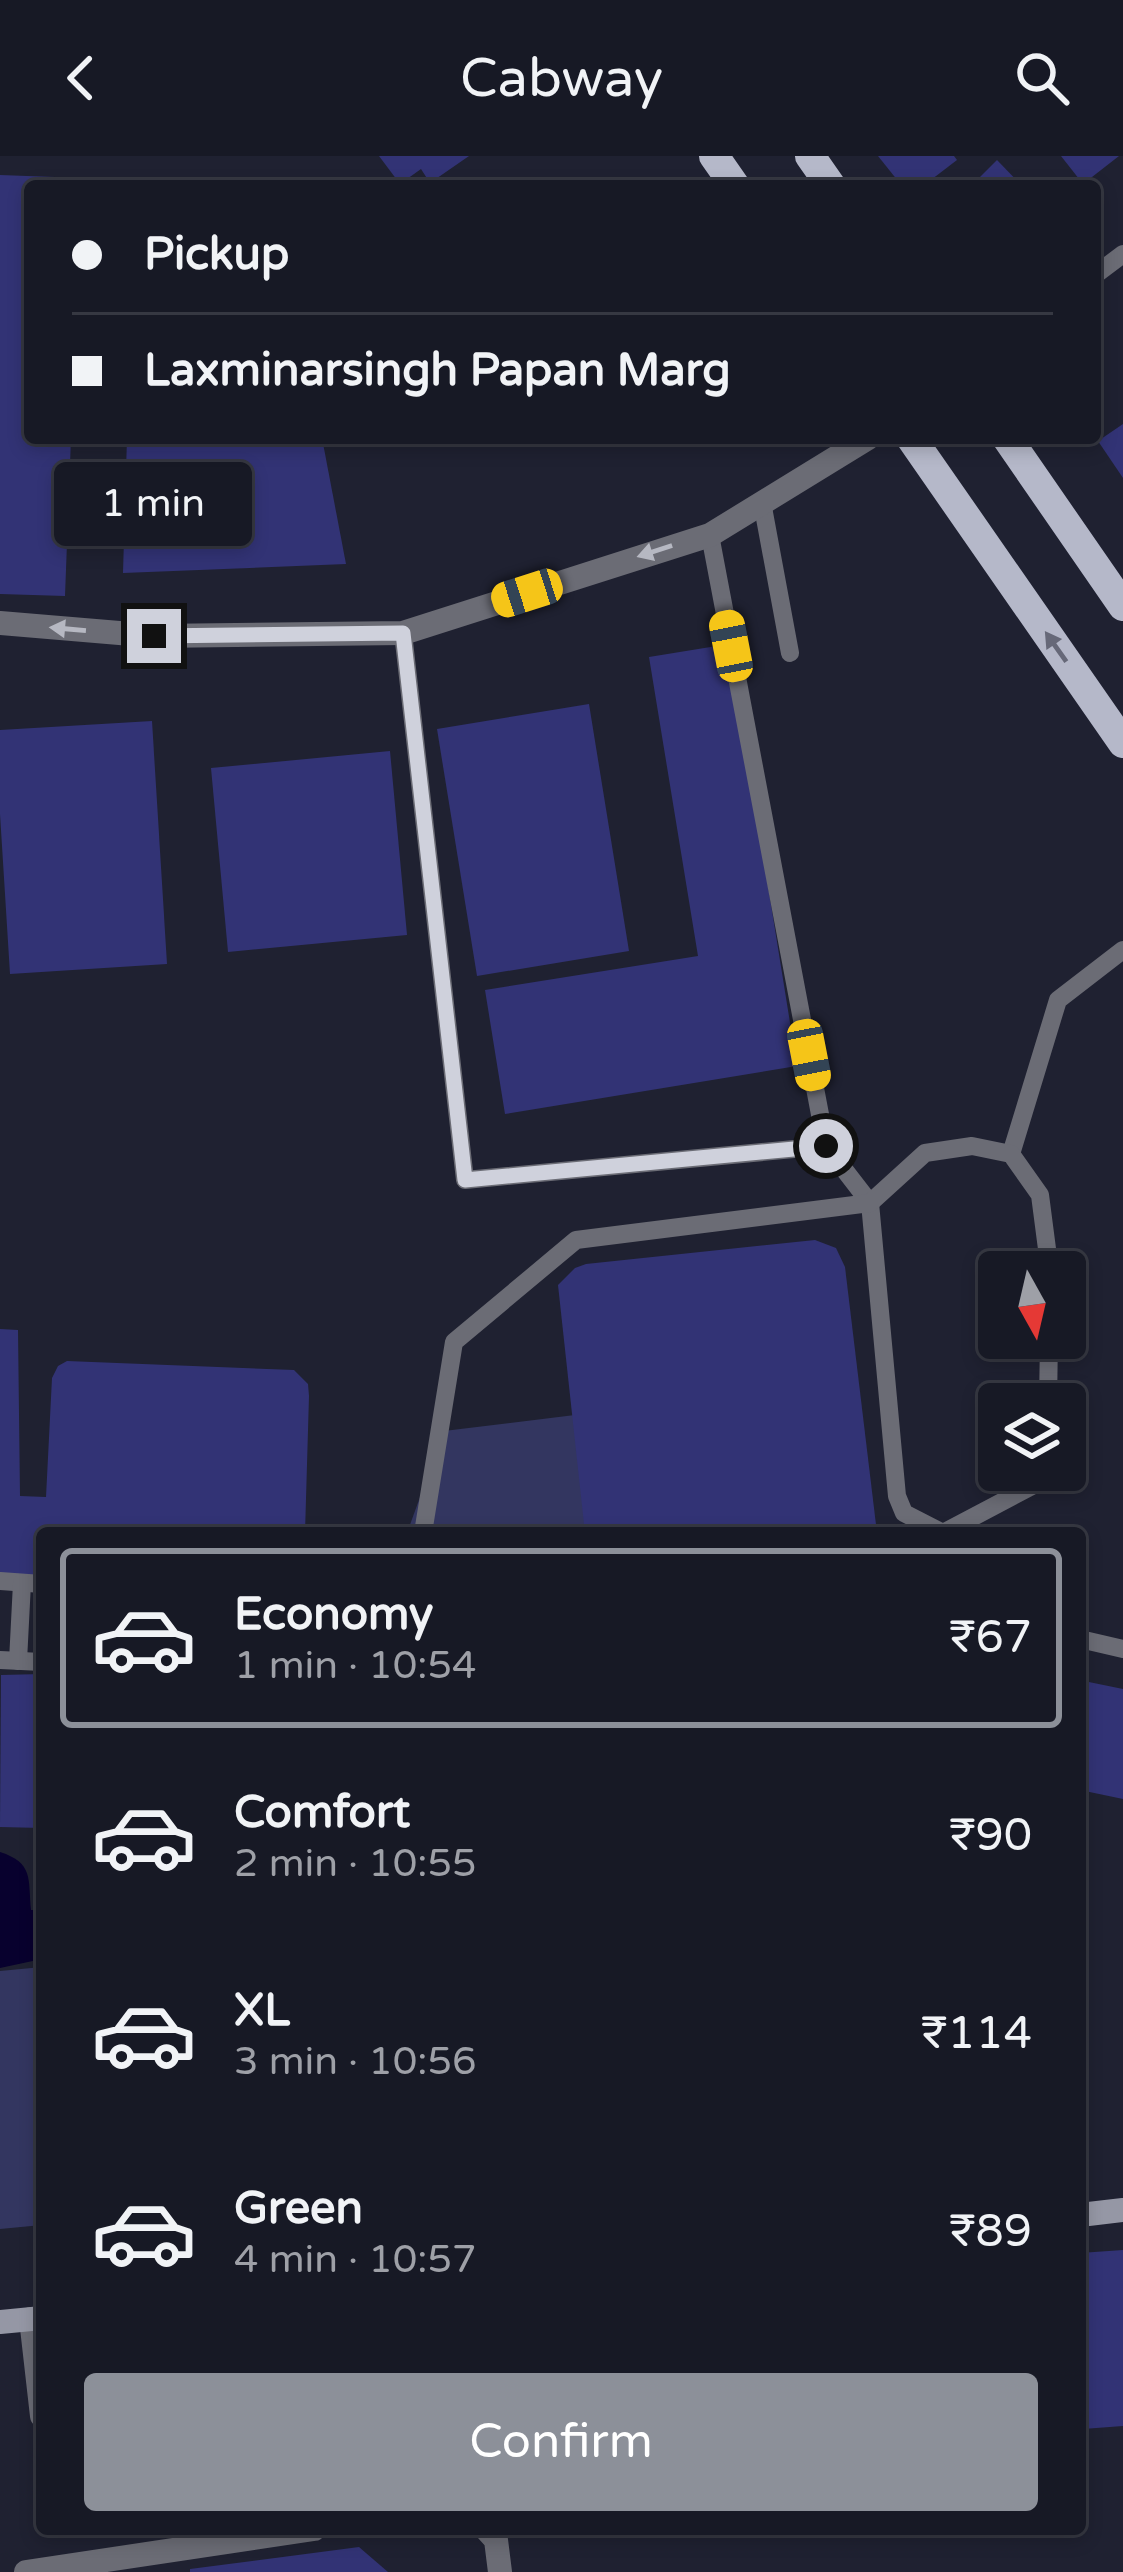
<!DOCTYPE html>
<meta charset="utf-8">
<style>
:root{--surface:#171925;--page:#242632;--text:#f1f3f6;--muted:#9ea0a7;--line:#363842;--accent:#8c9099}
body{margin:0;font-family:"Varela Round",sans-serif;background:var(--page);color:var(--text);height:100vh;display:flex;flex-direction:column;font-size:45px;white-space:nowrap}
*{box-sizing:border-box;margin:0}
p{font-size:39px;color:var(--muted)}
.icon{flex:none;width:66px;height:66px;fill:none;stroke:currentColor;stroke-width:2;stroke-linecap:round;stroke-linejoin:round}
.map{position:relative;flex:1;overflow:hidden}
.side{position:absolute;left:36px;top:1371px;width:1050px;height:1008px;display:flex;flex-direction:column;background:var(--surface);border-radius:12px;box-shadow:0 6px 18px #0003,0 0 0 3px var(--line)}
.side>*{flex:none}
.top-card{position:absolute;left:24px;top:24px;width:1077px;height:264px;border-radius:12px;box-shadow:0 6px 18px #0003,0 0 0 3px var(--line);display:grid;align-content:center;height:264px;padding:0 48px;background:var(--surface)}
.needle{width:78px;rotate:172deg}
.controls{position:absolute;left:978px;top:1095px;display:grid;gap:24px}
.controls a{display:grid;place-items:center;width:108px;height:108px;border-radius:12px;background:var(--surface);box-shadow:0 6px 18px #0003,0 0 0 3px var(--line);font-size:60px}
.end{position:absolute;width:54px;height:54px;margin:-27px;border:15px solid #cfd1dc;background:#111;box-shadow:0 0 0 6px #111}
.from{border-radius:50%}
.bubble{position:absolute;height:84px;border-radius:12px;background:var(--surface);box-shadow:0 6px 18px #0003,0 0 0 3px var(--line);font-size:39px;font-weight:600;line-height:84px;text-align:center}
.car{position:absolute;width:36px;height:72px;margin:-36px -18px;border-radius:15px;box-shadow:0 0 9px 3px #0007;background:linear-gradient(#f5c518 24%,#345 0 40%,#f5c518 0 76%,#345 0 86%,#f5c518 0)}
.top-card b{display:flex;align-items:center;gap:42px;height:114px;font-size:45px}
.top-card b+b{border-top:3px solid var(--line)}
.top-card i{width:30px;height:30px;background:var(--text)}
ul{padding:21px 0 0;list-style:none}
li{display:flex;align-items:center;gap:36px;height:180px;margin:0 24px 18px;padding:0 24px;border:6px solid transparent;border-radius:12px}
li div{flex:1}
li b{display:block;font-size:45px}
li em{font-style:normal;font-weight:600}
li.selected{border-color:var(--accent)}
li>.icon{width:108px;height:108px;stroke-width:1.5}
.primary-button{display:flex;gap:24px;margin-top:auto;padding:24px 48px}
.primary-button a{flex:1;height:138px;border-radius:12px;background:var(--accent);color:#fff;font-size:48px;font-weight:600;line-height:138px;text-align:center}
header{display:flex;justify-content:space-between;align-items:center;height:156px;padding:0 48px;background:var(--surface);font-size:54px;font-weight:600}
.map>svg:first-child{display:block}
</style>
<header><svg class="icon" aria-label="back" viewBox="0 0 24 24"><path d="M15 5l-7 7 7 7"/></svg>Cabway<svg class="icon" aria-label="search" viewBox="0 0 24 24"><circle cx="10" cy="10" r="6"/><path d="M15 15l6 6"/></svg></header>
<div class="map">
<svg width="1123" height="2416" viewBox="0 0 1123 2416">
<rect width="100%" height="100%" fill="#1f2131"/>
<g fill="#333660">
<polygon points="583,1258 602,1377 407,1377 444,1275"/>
<polygon points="42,1811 42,2069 0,2073 0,1815"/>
</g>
<path fill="#08012e" d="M0 1696C34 1707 28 1723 31 1754H42V1803L0 1812Z"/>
<g fill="#323375">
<polygon points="379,0 469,0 430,27 421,13 400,28"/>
<polygon points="878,0 954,0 957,4 923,30 902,30"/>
<polygon points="1061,0 1119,0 1083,28"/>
<polygon points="997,4 1022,30 971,30"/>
<polygon points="0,19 82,22 82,30 30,30 30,282 71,282 65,440 0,438"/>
<polygon points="1123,268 1123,322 1098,285"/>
<polygon points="127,282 322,282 346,408 123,417"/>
<polygon points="729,488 797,910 505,958 485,834 698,800 649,501"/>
<polygon points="589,548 629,795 477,820 437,573"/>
<polygon points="152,565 167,808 10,818 0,658 0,574"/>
<polygon points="390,595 407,779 228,796 211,612"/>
<polygon points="815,1084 836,1092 845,1111 877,1377 585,1377 558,1129 575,1112 586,1108"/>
<polygon points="0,1173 18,1174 20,1340 46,1341 52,1222 58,1210 67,1205 294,1214 308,1228 309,1240 305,1377 42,1377 42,1431 0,1428"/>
<polygon points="42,1518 42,1672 0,1671 1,1519"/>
<polygon points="1084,1525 1123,1533 1123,1643 1080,1634 1080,1543"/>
<polygon points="1123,2094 1123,2270 1083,2273 1080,2097"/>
<polygon points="359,2391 388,2416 190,2416 190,2413"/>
</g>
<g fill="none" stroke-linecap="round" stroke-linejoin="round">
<g stroke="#6b6c75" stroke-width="18">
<polyline points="1095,119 1123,98"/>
<polyline points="762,346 790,497"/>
<polyline points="403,477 465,1024 826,990 710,379"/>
<polyline points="826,990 870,1047 897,1340 904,1357 943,1377"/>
<polyline points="1011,998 1058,844 1123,794"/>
<polyline points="1048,1248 1049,1182"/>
<polyline points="423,1377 454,1186 576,1084 870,1047 925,997 972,990 1011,998 1040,1039 1050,1116"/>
<polyline points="943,1377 1047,1322 1047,1314"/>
<polyline points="0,1425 42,1428"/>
<polyline points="1080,1483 1123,1493"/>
<polyline points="0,1504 42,1506"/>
<polyline points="18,1505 22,1427"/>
</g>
<g stroke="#6b6c75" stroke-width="24">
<polyline points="0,467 155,480 403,477 710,379 868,282"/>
<polyline points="31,2163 42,2260"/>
<polyline points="486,2373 496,2384 500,2416"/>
<polyline points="26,2416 314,2373"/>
</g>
<g stroke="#9597a5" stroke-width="24">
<polyline points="1080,2059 1123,2054"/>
<polyline points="0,2166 42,2162"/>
</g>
<g stroke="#b5b8c9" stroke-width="30">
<polyline points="714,0 735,30"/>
<polyline points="810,0 831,30"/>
<polyline points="911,282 1123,587"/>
<polyline points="1007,282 1123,450"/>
</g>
</g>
<defs><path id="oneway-solid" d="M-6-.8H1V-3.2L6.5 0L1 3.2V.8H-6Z" transform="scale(3)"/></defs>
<g fill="#b6b8c2">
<use href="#oneway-solid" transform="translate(655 395) rotate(162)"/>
<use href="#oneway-solid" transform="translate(68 473) rotate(-175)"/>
</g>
<use fill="#666878" href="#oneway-solid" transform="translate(1056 491) rotate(-125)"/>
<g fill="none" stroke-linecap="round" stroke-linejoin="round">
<polyline stroke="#cfd1dc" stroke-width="15" points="154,480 403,477 465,1024 826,990"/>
</g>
</svg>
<div class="controls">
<a><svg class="needle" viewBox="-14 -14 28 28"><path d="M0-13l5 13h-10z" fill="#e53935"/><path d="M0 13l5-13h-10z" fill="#9ea0a7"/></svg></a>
<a><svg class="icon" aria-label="layers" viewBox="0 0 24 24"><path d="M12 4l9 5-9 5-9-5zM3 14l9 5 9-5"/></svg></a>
</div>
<i class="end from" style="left:826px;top:990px"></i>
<i class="end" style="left:154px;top:480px"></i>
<div class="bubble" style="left:54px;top:306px;width:198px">1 min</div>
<i class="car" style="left:527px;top:437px;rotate:252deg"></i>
<i class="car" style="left:731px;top:490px;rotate:349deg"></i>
<i class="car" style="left:809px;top:899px;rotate:169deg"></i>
<div class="top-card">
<b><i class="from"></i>Pickup</b>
<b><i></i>Laxminarsingh Papan Marg</b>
</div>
<section class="side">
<ul>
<li class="selected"><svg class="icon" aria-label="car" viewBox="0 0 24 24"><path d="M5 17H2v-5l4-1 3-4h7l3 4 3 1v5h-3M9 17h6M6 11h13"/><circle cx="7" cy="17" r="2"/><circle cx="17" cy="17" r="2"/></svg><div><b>Economy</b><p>1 min · 10:54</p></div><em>₹67</em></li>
<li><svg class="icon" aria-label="car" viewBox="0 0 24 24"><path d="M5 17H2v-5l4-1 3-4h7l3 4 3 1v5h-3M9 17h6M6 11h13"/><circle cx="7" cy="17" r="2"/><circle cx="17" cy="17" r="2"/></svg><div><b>Comfort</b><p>2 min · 10:55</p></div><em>₹90</em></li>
<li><svg class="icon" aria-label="car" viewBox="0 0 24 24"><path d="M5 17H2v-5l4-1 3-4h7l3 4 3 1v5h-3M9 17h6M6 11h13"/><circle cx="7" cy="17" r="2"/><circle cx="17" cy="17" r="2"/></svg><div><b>XL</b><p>3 min · 10:56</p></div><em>₹114</em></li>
<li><svg class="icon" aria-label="car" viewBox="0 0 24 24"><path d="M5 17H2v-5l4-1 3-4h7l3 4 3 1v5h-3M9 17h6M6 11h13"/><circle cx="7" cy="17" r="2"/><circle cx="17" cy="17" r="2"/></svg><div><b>Green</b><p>4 min · 10:57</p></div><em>₹89</em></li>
</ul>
<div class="primary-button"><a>Confirm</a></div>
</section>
</div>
